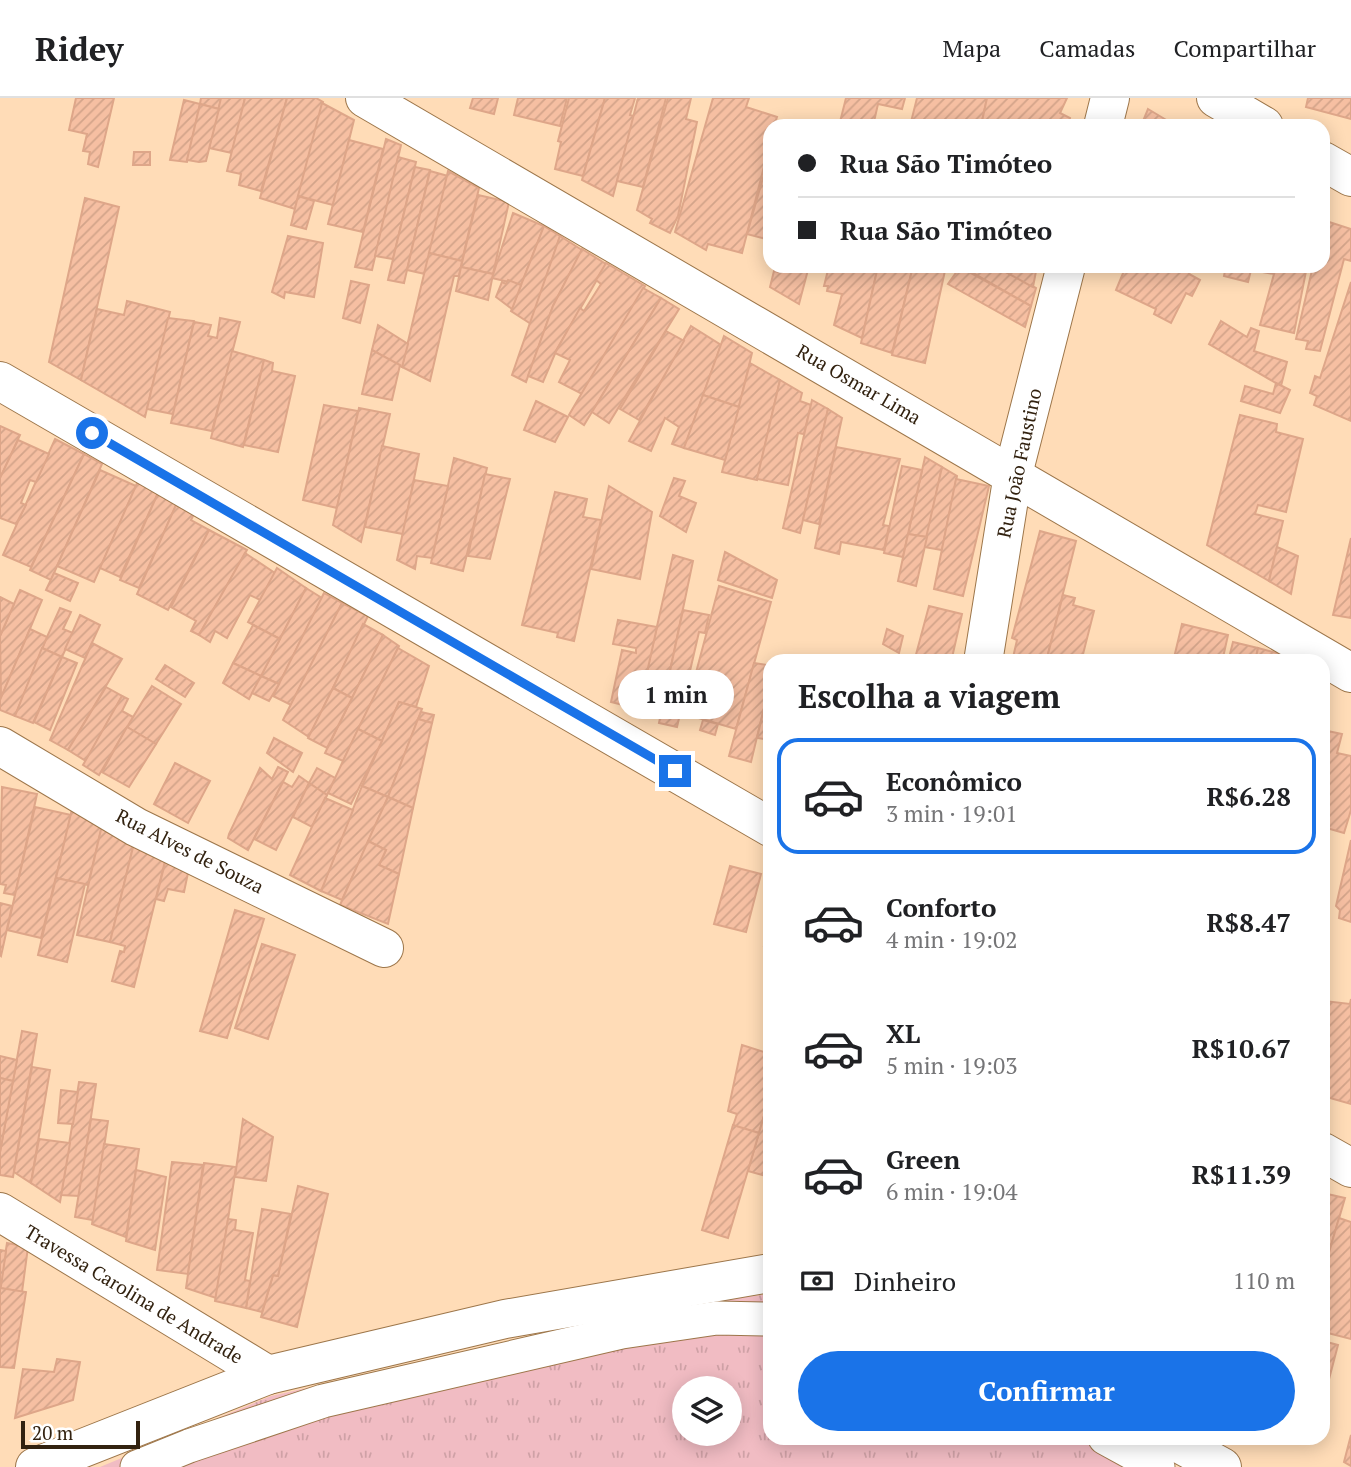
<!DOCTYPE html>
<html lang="pt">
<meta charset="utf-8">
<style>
:root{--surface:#fff;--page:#f2f2f2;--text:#202124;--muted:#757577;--line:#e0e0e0;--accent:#1a73e8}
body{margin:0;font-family:"PT Serif",serif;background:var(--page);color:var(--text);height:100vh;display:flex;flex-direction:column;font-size:26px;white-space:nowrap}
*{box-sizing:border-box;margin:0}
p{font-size:23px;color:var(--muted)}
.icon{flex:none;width:38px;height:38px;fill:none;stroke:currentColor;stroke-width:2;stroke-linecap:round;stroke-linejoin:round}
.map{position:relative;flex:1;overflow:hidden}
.panel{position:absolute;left:763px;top:556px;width:567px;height:791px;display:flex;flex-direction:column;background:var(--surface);border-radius:21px;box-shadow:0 4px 18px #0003}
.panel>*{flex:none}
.hud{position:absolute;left:763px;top:21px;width:567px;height:154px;border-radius:21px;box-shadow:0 4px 18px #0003;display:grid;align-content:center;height:154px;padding:0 35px;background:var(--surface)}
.tools{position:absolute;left:672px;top:1278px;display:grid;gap:14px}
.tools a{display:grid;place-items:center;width:70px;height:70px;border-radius:50%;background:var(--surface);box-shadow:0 4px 18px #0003;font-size:35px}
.scale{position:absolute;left:21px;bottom:18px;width:119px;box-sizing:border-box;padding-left:7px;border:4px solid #322210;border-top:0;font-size:19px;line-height:24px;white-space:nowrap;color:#322210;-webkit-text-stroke:5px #fff;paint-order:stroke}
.end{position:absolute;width:32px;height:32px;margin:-16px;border:9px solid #1a73e8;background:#fff;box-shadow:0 0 0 4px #fff}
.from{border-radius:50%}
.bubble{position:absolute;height:49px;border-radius:24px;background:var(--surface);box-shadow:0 4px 18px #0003;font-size:23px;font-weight:700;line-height:49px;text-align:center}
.hud b{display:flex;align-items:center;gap:24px;height:66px;font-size:26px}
.hud b+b{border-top:2px solid var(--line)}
.hud i{width:18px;height:18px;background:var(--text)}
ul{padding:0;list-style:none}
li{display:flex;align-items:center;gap:21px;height:116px;margin:0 14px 10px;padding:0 21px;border:4px solid transparent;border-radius:21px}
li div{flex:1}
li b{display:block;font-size:26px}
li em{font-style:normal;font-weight:700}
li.selected{border-color:var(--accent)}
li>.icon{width:63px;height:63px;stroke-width:1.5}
h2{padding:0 35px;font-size:32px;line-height:84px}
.pay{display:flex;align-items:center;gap:18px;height:77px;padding:0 35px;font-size:26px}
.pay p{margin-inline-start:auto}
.cta{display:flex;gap:14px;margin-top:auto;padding:14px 35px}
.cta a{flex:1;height:80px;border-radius:42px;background:var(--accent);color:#fff;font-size:28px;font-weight:700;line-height:80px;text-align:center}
header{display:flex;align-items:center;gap:42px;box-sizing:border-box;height:98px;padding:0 35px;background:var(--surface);border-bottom:2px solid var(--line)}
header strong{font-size:33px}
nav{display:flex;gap:38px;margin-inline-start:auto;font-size:24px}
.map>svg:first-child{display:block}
</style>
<header>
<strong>Ridey</strong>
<nav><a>Mapa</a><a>Camadas</a><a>Compartilhar</a></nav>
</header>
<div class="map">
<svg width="1351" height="1369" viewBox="0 0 1351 1369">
<defs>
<pattern id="grass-tufts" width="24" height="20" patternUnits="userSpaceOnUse" patternTransform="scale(1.75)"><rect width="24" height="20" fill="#f1bcc3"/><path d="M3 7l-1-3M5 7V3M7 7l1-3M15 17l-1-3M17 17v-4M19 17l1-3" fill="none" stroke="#cfa1a6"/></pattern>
<pattern id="building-hatch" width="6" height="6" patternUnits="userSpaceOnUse" patternTransform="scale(1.75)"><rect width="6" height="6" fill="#f6bfa2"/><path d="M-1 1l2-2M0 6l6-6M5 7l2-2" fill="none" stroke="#d3a48a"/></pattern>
</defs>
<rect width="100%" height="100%" fill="#ffdcb7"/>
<path fill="url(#grass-tufts)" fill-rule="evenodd" d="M770 1196V1340L1116 1341 1168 1369H100L271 1298 667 1209ZM684 1290H730V1335H684Z"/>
<g fill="url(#building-hatch)" stroke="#dea689" stroke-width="2">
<polygon points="76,0 114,0 98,69 88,66 90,54 83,53 87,36 69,32"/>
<polygon points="201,0 221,0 219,11 200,6"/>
<polygon points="221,0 245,0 232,55 209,50"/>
<polygon points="245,0 287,0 261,93 239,87 241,76 227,73"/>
<polygon points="287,0 316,0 323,4 295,111 260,100"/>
<polygon points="473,0 498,0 494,16 470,10"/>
<polygon points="518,0 567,0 560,28 514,17"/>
<polygon points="569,0 605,0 583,78 555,71 561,44 558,43"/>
<polygon points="605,0 635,0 630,17 634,18 613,98 582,82"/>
<polygon points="638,0 666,0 643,89 617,83"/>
<polygon points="668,0 691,0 686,21 697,24 678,118 670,135 650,125 652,121 637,112"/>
<polygon points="713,0 749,0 746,9 777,19 774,28 770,28 770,45 742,155 708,146 706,152 675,134"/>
<polygon points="846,0 905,0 902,11 878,6 873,28 839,28"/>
<polygon points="917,0 987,0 981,28 910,28"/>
<polygon points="987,0 1067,0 1060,15 1070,20 1068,28 981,28"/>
<polygon points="1308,0 1351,0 1351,21 1306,9"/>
<polygon points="184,2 200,6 187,64 170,62"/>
<polygon points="322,5 354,22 333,107 298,98"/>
<polygon points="200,6 219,11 206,63 199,64 187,62"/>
<polygon points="1148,11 1168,23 1177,28 1141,28"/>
<polygon points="386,41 401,47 372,172 355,169"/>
<polygon points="349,42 383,51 363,134 328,126"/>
<polygon points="134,54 150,54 150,67 133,67"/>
<polygon points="770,55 770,142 747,136"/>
<polygon points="398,59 416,64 393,161 375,158"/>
<polygon points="415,69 430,72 404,185 388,182"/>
<polygon points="430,73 448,78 425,176 407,172"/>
<polygon points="448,73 479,90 462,163 429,155"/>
<polygon points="478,97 509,104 493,176 461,169"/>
<polygon points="298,98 314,103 306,131 291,127"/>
<polygon points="85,100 119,109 81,282 49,264"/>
<polygon points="513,115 544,128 521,187 492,180"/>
<polygon points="1323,122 1351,131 1351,163 1344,161 1320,253 1306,251 1308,243 1296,241 1313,168 1323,168"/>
<polygon points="544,128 560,138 531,226 511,213"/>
<polygon points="288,138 323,145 314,199 285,194 284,200 272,194"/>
<polygon points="560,138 582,152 553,208 526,284 512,277"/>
<polygon points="582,151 606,166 557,251 543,284 528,278 553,208"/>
<polygon points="429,155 462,163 459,178 454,178 430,283 402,269"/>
<polygon points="606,165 645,188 582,296 559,284 570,262 555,255 580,210 584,213 601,186 596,182"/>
<polygon points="780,168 809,168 799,206 770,189 774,173 778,174"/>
<polygon points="829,168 878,168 862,240 834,227 842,196 827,193 828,188 824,188"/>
<polygon points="878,168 913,168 892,255 861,245"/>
<polygon points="913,168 946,168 925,265 892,257"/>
<polygon points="961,168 995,168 1036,190 1031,208"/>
<polygon points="995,168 1037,168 1033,189 1031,188"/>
<polygon points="1126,168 1192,168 1189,176 1200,182 1192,198 1186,195 1171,225 1154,216 1156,211 1116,192"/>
<polygon points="1226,168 1307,168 1294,235 1260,227 1274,176 1251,172 1248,184 1224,178"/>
<polygon points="461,169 493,176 488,202 456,193"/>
<polygon points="960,169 1031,208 1025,229 948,186"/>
<polygon points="508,182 521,187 512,211 496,199 502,184 506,186"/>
<polygon points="351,183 369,187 360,225 343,220"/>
<polygon points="1351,184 1351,323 1314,307 1317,298 1310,295 1315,278 1320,280"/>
<polygon points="643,190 661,200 584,327 569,317"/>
<polygon points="661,200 679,211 609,325 592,314"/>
<polygon points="127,203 170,214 145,319 81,282 97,211 124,217"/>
<polygon points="168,220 194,223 173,316 147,311"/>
<polygon points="220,220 240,224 212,333 171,325 194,224 211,227 208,238 217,240"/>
<polygon points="1221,223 1247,239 1251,230 1259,233 1254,253 1287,264 1281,288 1209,246"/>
<polygon points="378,227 408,246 402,269 372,252"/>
<polygon points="691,228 721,247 684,350 672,346 679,329 665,320 651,353 629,343"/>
<polygon points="666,233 684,243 639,322 620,311"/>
<polygon points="724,238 752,255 739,309 703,297"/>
<polygon points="372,252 400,267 392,302 362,296"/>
<polygon points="232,253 264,262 243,349 211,340"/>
<polygon points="264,262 273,265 272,273 295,278 278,354 244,347"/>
<polygon points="750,265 780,282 757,382 722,374"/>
<polygon points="780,282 802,295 800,303 811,307 804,336 798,335 788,387 757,381"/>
<polygon points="1276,285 1290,292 1280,315 1241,303 1245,288 1273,296"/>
<polygon points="703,297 739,309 725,362 684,350"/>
<polygon points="812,302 828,311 800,435 783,430"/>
<polygon points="536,303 568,319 555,344 524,332"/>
<polygon points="324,307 358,313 337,410 303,402"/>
<polygon points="359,310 390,316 361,444 333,427"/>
<polygon points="828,311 842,320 819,426 803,422"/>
<polygon points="1240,317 1277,326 1276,334 1303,341 1286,414 1258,407 1255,416 1283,423 1269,483 1207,447"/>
<polygon points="0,328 20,337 0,380"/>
<polygon points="55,341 84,356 31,469 3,457"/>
<polygon points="18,342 49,356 36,384 30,382 21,405 26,407 16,426 0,420 0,380"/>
<polygon points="382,348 419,356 403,436 365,429"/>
<polygon points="836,349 900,361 883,427 889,428 884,452 841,444 839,456 815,450"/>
<polygon points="84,356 102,366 51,482 30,472"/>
<polygon points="925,359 942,369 927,439 908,436"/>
<polygon points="454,360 487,370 463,473 431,465"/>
<polygon points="902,368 922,372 903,459 884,455"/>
<polygon points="942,369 957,378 942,452 924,449"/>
<polygon points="100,372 136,388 94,484 57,468"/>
<polygon points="485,376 510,381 490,461 468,458"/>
<polygon points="674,380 685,383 679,398 696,405 686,434 660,418"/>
<polygon points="956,381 989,388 963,498 934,491"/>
<polygon points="414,382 448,388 432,460 417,458 415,471 397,462"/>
<polygon points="138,383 158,395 120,479 100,470"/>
<polygon points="609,388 652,414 640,481 591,471"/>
<polygon points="555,394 587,401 583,419 601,422 574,543 557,539 558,535 522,527"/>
<polygon points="158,395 177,405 139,490 120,482"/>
<polygon points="176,407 194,416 191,422 209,432 168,512 137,496"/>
<polygon points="209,432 247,452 199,537 191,533 196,523 171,509"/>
<polygon points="1040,433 1076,443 1046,564 1012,564 1017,542 1012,540"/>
<polygon points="908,436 927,439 916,488 898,483"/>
<polygon points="1351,440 1351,520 1333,517"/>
<polygon points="1277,449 1298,458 1291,496 1269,483"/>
<polygon points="725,454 777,482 772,500 718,482"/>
<polygon points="245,455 275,475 260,502 250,497 227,540 215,533 210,544 199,537"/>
<polygon points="673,457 693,463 661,616 638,613"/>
<polygon points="277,470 306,490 280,541 248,524"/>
<polygon points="54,475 78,485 70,503 46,492"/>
<polygon points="719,488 771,504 736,631 685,616"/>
<polygon points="306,490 322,500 279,586 261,578"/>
<polygon points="20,492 42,502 1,600 0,538"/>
<polygon points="324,495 342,505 291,607 273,598"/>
<polygon points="1063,497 1075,500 1073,507 1094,513 1081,564 1046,564"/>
<polygon points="0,499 14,506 0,538"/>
<polygon points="342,505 368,518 309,639 283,622"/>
<polygon points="929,508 962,516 951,564 914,564"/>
<polygon points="60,510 71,514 63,531 73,535 62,559 42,550"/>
<polygon points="683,512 709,517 705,535 699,534 677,629 659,625"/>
<polygon points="80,517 100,527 85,560 65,551"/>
<polygon points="618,522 657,529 639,611 611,604 622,552 636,555 636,550 613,546"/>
<polygon points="363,526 383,537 352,600 333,590"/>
<polygon points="1182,526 1228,537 1222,564 1173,564"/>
<polygon points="253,527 280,541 261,578 233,565"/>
<polygon points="30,531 47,539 15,618 0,612 0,602"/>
<polygon points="887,531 903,538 899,555 883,546"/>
<polygon points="383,537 399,548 343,663 325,655"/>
<polygon points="1233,544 1258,550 1255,564 1228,564"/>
<polygon points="92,545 122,561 68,652 50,642"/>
<polygon points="42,550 62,559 33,625 15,618"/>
<polygon points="398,550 429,568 416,609 399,604 382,643 358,631"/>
<polygon points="1258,550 1288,558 1287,564 1255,564"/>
<polygon points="62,559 77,565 50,632 34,624"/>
<polygon points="233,565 261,578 249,601 223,585"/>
<polygon points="754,565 768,567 766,579 770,580 770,585 751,664 729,658"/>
<polygon points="165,567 194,585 185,599 156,581"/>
<polygon points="261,578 279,586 269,603 252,595"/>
<polygon points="770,585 770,642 757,640"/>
<polygon points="152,588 181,606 156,646 127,629"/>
<polygon points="106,589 122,598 86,663 68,652"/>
<polygon points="333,590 352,600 327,650 308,640"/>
<polygon points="122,598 128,601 122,613 133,619 99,677 83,667"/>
<polygon points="399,604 422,611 388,699 362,688"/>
<polygon points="421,614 434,617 432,625 418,621"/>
<polygon points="418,621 432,625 413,710 388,699"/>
<polygon points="703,622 718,626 715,637 700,632"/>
<polygon points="127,629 156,646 129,689 102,674"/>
<polygon points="358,631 382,643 351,706 328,695"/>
<polygon points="1323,632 1342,636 1337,655 1351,658 1351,712 1344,735 1323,729"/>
<polygon points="274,640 302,655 293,674 267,655"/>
<polygon points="175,665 210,683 188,725 154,706"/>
<polygon points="278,669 288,674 248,752 228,740 229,736 260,670 272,681"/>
<polygon points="317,670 335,680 327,697 309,685"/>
<polygon points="299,678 309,685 276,752 254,741 283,684 292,689"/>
<polygon points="309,685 327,697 312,729 293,719"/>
<polygon points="362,688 388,699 342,802 321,793"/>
<polygon points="2,689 37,696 15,797 4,795 6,787 0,786"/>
<polygon points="388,699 413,710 399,776 379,767 386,752 368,743"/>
<polygon points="325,700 353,712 321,793 290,777"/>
<polygon points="35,709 71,717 41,840 7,832"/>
<polygon points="72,711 103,724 88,787 56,780"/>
<polygon points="102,727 135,741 110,844 77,837"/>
<polygon points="135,741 167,755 134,889 112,883 120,853 124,854 125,848 110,844"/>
<polygon points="1351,742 1351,824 1339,820 1340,812 1336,808"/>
<polygon points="368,743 386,752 379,767 399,776 388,826 340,807"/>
<polygon points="166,761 189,770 184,794 168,791 164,803 156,801"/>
<polygon points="730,768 761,776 746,834 714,826"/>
<polygon points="56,780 85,786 67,864 38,857"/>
<polygon points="0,805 12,808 1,858 0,857"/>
<polygon points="235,812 264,821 227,940 200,933"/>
<polygon points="770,820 770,849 764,848"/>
<polygon points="262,846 295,857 268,941 235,930"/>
<polygon points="1351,901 1351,1006 1323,998 1325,903 1350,906"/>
<polygon points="22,933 37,936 13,1079 0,1077 0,1054"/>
<polygon points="742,947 770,956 770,997 759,1035 733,1028 737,1016 728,1013"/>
<polygon points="0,958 17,962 13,983 0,980"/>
<polygon points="32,969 50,972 31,1085 14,1074"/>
<polygon points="0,980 13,983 0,1054"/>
<polygon points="79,984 96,986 79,1098 61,1097"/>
<polygon points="61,992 78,994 73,1026 58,1025"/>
<polygon points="770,997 770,1075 769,1079 748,1073"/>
<polygon points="91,1021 108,1023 93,1122 75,1119"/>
<polygon points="243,1021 273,1039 266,1083 235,1079"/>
<polygon points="733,1027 759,1035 728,1140 702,1132"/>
<polygon points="39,1041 70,1045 60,1104 31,1085"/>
<polygon points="104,1046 139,1051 126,1139 92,1126"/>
<polygon points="172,1064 203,1067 188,1176 157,1172"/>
<polygon points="204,1065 236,1069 216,1200 186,1190"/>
<polygon points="136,1072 166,1079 155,1152 126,1143"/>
<polygon points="298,1088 328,1096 297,1229 261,1219 273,1177 278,1178"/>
<polygon points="1323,1095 1345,1100 1323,1175"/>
<polygon points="262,1111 291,1116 278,1178 273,1177 262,1214 246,1210"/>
<polygon points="1339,1120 1351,1124 1351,1241 1324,1234 1323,1237 1323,1175"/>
<polygon points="228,1121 236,1122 235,1132 253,1135 245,1182 250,1183 246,1210 215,1203"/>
<polygon points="7,1145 28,1149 22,1194 0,1190"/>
<polygon points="0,1152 6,1153 1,1188 0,1188"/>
<polygon points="0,1190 26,1194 14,1270 0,1269"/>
<polygon points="1323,1243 1338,1247 1323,1304"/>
<polygon points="57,1261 80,1264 73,1302 15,1320 23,1271 54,1274"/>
<polygon points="1351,1337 1351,1368 1344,1364"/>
</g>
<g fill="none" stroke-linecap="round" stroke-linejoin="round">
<g stroke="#9d764a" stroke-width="35">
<g id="pedestrian">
<polyline points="1105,1340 1158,1369"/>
<polyline points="137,1369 189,1348 323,1303 622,1234 717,1220 770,1221"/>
</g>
</g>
<g stroke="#9d764a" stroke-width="40">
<g id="minor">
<polyline points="365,0 1351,575"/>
<polyline points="1216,0 1264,28"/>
<polyline points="1103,28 1110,0"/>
<polyline points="1323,63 1351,79"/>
<polyline points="0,283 770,729"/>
<polyline points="983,564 1013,376 1066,168"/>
<polyline points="0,648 136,729 384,850"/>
<polyline points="1323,1054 1351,1070"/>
<polyline points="0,1114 268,1277"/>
<polyline points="1169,1340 1222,1369"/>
<polyline points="35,1369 268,1277 505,1221 770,1175"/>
</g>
</g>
<use href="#pedestrian" stroke="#fff" stroke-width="33"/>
<use href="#minor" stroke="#fff" stroke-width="38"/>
</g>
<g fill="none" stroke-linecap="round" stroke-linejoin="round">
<polyline stroke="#1a73e8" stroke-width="9" points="92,335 675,673"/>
</g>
<g text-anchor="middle" stroke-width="5" stroke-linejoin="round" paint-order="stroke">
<g font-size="19" fill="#322210" stroke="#fff">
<text transform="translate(859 286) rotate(30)" y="7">Rua Osmar Lima</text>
<text transform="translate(1019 365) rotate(-78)" y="7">Rua João Faustino</text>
<text transform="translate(190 753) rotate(27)" y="7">Rua Alves de Souza</text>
<text transform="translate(134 1196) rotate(31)" y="7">Travessa Carolina de Andrade</text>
</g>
</g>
</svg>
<div class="tools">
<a><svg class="icon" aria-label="layers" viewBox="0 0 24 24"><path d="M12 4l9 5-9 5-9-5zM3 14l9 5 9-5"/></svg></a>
</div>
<div class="scale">20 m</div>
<i class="end from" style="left:92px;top:335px"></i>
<i class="end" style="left:675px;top:673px"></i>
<div class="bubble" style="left:618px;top:572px;width:116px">1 min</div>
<div class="hud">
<b><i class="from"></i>Rua São Timóteo</b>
<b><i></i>Rua São Timóteo</b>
</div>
<section class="panel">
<h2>Escolha a viagem</h2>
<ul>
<li class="selected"><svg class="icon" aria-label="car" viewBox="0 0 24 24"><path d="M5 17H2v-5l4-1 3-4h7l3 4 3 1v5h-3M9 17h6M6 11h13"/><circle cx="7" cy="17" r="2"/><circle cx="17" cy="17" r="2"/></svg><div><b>Econômico</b><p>3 min · 19:01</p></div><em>R$6.28</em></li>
<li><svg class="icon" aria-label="car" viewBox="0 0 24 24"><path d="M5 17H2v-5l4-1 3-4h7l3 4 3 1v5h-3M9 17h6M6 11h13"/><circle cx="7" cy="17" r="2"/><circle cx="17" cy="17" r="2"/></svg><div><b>Conforto</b><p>4 min · 19:02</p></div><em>R$8.47</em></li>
<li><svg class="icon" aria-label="car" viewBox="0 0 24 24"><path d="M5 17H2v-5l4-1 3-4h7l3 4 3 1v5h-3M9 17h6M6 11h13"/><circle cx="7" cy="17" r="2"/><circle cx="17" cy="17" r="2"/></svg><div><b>XL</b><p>5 min · 19:03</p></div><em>R$10.67</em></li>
<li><svg class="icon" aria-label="car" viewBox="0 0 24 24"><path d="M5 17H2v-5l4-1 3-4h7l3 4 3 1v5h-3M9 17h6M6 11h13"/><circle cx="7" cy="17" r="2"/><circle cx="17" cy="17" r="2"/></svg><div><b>Green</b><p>6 min · 19:04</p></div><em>R$11.39</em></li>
</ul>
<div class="pay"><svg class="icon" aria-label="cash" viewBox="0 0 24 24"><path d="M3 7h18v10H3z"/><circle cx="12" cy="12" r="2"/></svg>Dinheiro<p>110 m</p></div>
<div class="cta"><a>Confirmar</a></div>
</section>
</div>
